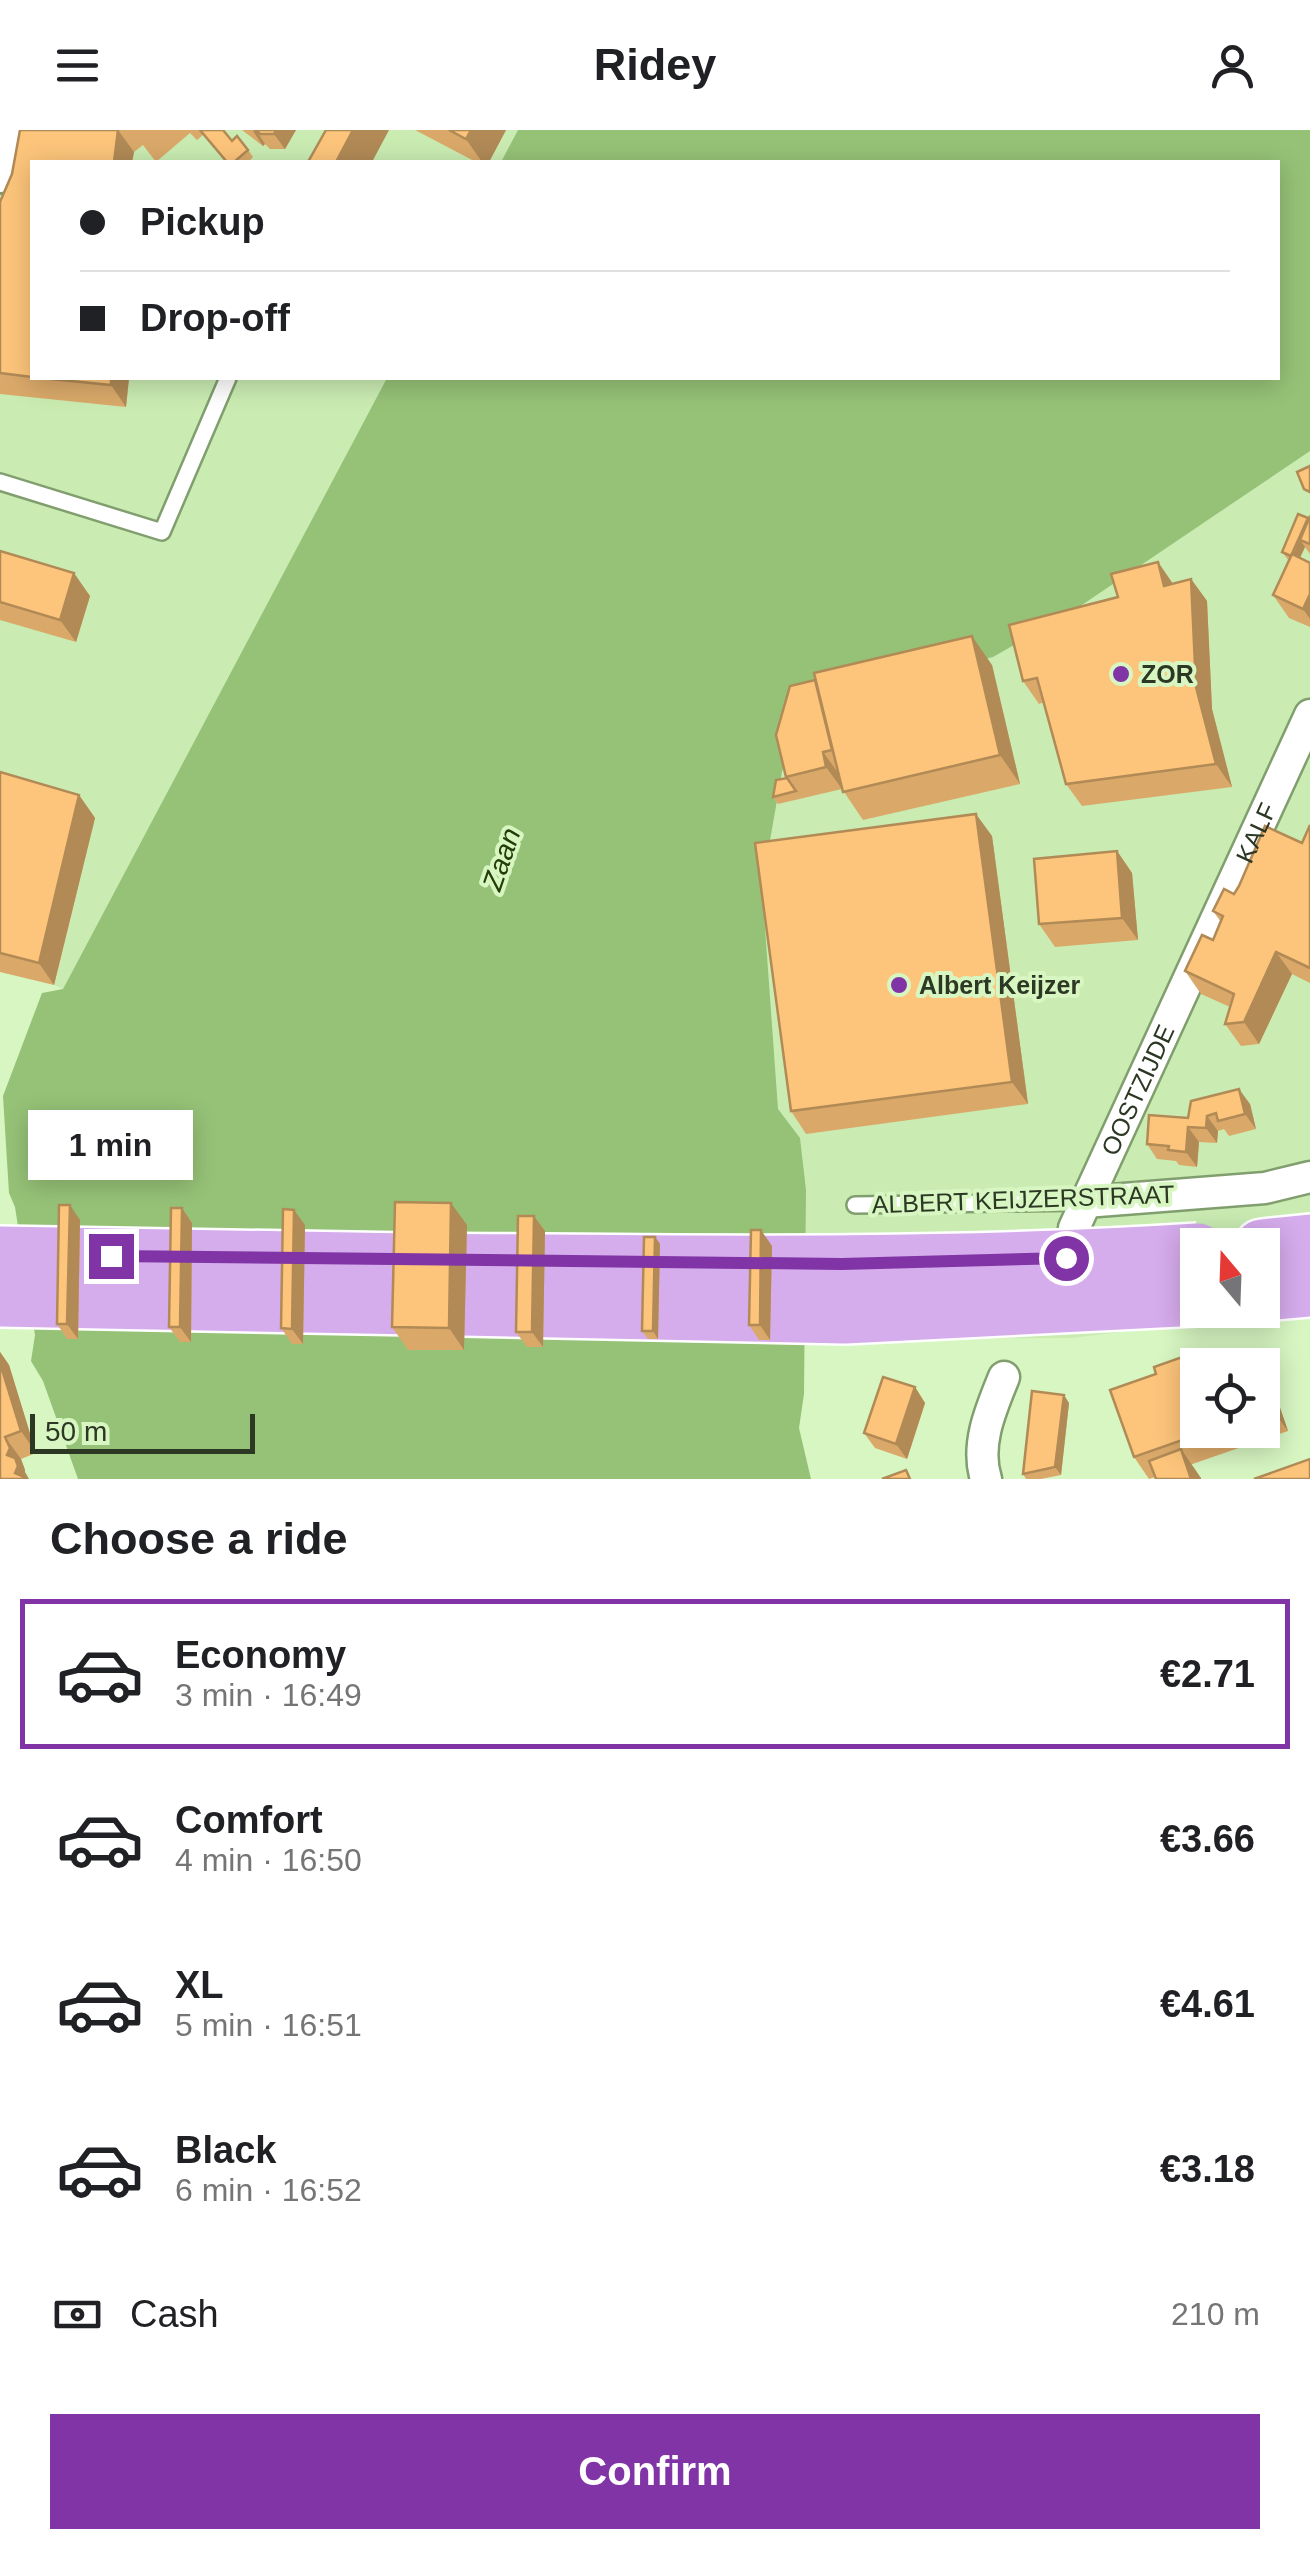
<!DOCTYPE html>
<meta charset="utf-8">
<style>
:root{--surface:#fff;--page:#f6f6f6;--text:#202124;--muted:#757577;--line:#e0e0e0;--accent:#8034a5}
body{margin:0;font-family:Helvetica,sans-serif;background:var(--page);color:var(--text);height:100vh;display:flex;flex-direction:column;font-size:38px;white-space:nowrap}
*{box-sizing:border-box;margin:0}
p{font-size:32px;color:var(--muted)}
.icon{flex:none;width:55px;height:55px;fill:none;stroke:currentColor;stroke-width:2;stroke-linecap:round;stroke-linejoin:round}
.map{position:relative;height:1349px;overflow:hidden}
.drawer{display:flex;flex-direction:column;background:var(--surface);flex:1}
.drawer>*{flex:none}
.banner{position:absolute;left:30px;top:30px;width:1250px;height:220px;border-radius:0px;box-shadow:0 5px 25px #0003;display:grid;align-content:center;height:220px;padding:0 50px;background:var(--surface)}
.needle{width:65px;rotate:341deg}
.fabs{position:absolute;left:1180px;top:1098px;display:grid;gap:20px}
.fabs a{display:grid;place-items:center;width:100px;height:100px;border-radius:0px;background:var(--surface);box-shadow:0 5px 25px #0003;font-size:50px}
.scale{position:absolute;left:30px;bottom:25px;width:225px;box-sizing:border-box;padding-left:10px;border:5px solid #2c3824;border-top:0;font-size:28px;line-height:35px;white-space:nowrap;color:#2c3824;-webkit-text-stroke:8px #d7f6c2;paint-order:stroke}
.end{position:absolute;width:45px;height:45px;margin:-22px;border:12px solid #8034a5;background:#fff;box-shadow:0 0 0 5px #fff}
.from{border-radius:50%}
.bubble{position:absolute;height:70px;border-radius:0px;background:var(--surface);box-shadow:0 5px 25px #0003;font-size:32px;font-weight:800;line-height:70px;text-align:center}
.banner b{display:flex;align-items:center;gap:35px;height:95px;font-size:38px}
.banner b+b{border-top:2px solid var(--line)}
.banner i{width:25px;height:25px;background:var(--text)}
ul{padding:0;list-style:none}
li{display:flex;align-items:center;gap:30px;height:150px;margin:0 20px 15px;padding:0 30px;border:5px solid transparent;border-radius:0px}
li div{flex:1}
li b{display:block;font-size:38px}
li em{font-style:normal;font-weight:800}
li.selected{border-color:var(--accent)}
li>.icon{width:90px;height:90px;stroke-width:1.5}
h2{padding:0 50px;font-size:45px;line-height:120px}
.pay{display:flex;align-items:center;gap:25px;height:110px;padding:0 50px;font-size:38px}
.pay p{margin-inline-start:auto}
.action{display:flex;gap:20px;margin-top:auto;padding:20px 50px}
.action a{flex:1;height:115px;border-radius:0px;background:var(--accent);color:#fff;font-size:40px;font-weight:800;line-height:115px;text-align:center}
header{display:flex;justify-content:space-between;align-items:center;height:130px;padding:0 50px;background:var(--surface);font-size:45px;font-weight:800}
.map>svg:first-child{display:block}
</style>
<header><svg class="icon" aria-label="menu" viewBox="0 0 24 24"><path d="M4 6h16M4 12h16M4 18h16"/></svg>Ridey<svg class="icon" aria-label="person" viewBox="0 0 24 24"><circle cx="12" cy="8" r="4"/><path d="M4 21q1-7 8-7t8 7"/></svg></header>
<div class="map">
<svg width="1310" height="1349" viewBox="0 0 1310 1349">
<rect width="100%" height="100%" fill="#d7f6c2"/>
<g fill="#caecb2" fill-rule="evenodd">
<polygon points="0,0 518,0 501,32 32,32 32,248 387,248 63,859 54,855 0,660"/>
<path d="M1310 276V1179L1072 1208 802 1209 677 589ZM1198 1115H1262V1180H1198Z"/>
</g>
<polygon fill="#96c277" points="518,0 1310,0 1310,321 1073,481 993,527 801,575 782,642 762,756 778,979 800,1008 806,1060 804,1264 799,1298 811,1349 78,1349 43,1251 31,1231 35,1205 15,1077 9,1063 3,966 42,863 63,859 387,248 1278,248 1278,32 501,32"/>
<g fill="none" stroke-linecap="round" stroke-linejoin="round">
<g stroke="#819e6e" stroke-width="20">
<g id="lane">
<polyline points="0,352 162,402 228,248"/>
<polyline points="855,1075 1085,1072"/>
</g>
</g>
<g stroke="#819e6e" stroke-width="35">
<g id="street">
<polyline points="1085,1072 1265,1058 1310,1047"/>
<path id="s1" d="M1074 1098 1310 585"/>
<path d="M986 1349C975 1315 991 1279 1004 1247"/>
</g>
</g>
<g stroke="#819e6e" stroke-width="48">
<polyline id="secondary" points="0,41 4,0"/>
</g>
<g stroke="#fff" stroke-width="60">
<g id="highway">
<polyline points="1262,1117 1310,1112"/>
<polyline points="0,1124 408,1131"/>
<polyline points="1262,1163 1310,1159"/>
<polyline points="0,1169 417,1177"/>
</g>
</g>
<use href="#lane" stroke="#fff" stroke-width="15"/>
<use href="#street" stroke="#fff" stroke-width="30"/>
<use href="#secondary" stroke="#fff" stroke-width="42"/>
<use href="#highway" stroke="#d5acec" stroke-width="55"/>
<g stroke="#fff" stroke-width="60" stroke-linecap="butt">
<g id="highway-bridge">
<path d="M408 1131C671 1133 935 1138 1198 1121"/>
<polyline points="417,1177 845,1186 1198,1168"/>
</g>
</g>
<use href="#highway-bridge" stroke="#d5acec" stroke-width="55"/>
</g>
<g fill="#daa96a">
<polygon points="20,0 223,0 232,11 248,20 253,27 248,32 226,32 203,5 197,10 190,3 156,32 143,15 134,22 132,32 32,32 32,248 129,248 126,277 0,264 0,72 12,44"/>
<polygon points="242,0 296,0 285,19 270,19 265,14 263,16"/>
<polygon points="415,0 506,0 489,32 476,32"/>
<polygon points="1310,384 1310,424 1305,417 1300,428 1310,433 1310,497 1289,488 1273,465 1289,431 1282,422 1309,389"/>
<polygon points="0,421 90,466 76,512 0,490"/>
<polygon points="1158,432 1173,454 1191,449 1207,471 1212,579 1232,657 1082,676 1066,654 1044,572 1039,574 1023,551"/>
<polygon points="992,535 1020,654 863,690 842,659 778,674 773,667 787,648 776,605"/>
<polygon points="0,642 79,665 95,688 54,855 0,842"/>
<polygon points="1310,695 1310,853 1292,844 1259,914 1241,916 1225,894 1230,877 1201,864 1185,841 1213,810 1221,792 1213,781 1302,713"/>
<polygon points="992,706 1028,974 806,1004 791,981"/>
<polygon points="1117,721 1132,743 1138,810 1055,817 1039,794"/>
<polygon points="1250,974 1256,999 1229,1006 1224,999 1218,1001 1217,1013 1199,1012 1197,1037 1179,1035 1176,1031 1157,1029 1147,1014 1188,988"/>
<polygon points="182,1078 192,1093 191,1212 180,1212 169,1197"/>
<polygon points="534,1086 545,1101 543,1217 527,1217 516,1202"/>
<polygon points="80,1090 78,1209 67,1209 57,1194"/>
<polygon points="305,1095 303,1214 292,1214 281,1198"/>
<polygon points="467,1095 464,1220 408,1220 392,1197"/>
<polygon points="655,1107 660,1114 658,1209 648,1209 642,1201"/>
<polygon points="772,1116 770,1210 759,1210 749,1195"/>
<polygon points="0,1222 9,1235 36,1323 21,1329 25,1340 25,1342 0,1349"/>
<polygon points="1262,1236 1268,1243 1288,1301 1149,1349 1134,1327 1198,1300 1262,1300"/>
<polygon points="915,1257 925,1273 907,1329 875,1318 864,1303"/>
<polygon points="1069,1273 1061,1345 1041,1349 1026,1349 1023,1344"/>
</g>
<g fill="#b18a56">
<polygon points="118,0 134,22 132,32 114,32"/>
<polygon points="254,0 256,0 265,14 263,16 253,1"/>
<polygon points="276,0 296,0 285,19 274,4"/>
<polygon points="353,0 389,0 372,32 336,32"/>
<polygon points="471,0 506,0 489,32 482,32 466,9"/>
<polygon points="111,248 129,248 126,277 111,255"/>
<polygon points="1308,388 1300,410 1305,417 1297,434 1292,427"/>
<polygon points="1158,432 1173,454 1164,456"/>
<polygon points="74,443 90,466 76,512 60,490"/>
<polygon points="1191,449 1207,471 1212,579 1232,657 1216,634 1196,557"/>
<polygon points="1310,464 1310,489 1303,479"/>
<polygon points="972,506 992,535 1020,654 1000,625"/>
<polygon points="823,622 839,644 842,659 826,637"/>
<polygon points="79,665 95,688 54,855 39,833"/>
<polygon points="976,684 992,706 1028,974 1012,952"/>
<polygon points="1117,721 1132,743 1138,810 1122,788"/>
<polygon points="1276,822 1292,844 1259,914 1244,892"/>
<polygon points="1239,959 1250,974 1256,999 1245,984"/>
<polygon points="1207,986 1218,1001 1217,1013 1206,998"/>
<polygon points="1188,997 1199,1012 1197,1037 1186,1022"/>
<polygon points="451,1073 467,1095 464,1220 449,1198"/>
<polygon points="70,1075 80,1090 78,1209 67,1194"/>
<polygon points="182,1078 192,1093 191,1212 180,1197"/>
<polygon points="294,1080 305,1095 303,1214 292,1199"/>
<polygon points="534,1086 545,1101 543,1217 532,1202"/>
<polygon points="761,1100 772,1116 770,1210 760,1195"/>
<polygon points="655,1107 660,1114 658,1209 653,1201"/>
<polygon points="0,1222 9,1235 36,1323 21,1301 0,1233"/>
<polygon points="1262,1236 1268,1243 1288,1301 1272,1279 1262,1251"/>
<polygon points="915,1257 925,1273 907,1329 896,1314"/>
<polygon points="1064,1265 1069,1273 1061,1345 1055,1337"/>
<polygon points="5,1307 21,1329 25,1340 25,1342 29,1349 19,1349 15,1343 7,1325"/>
<polygon points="1181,1319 1201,1348 1201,1349 1191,1349"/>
</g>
<g fill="#fdc57b" stroke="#b18a56" stroke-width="2.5">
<polygon points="20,0 118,0 114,32 32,32 32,247 0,243 0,72 12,44"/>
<polygon points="200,0 223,0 232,11 237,6 248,20 234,32 227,32"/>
<polygon points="256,0 276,0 274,4 260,4"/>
<polygon points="326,0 353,0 336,32 308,32"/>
<polygon points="449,0 471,0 466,9"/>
<polygon points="41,248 111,248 111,255"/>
<polygon points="1310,336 1310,362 1304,359 1297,342"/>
<polygon points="1298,384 1308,388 1291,426 1282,422"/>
<polygon points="1310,386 1310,414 1300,410"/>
<polygon points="0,421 74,443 60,490 0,472"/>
<polygon points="1292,424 1310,433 1310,464 1303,479 1273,465"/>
<polygon points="1158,432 1164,456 1191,449 1196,557 1216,634 1066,654 1037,548 1023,551 1009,495 1118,467 1111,444"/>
<polygon points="972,506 1000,625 843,662 814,543"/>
<polygon points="815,550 832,620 823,622 826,637 786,647 776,605 790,556"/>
<polygon points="0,642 79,665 39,833 0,823"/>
<polygon points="787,648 796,661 773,667 776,650"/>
<polygon points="976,684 1012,952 791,981 755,713"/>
<polygon points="1310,695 1310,838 1276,822 1244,892 1225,894 1234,864 1185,841 1202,805 1213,810 1223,786 1213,781 1224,759 1234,764 1239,756 1265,696 1302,713"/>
<polygon points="1117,721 1122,788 1039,794 1034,729"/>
<polygon points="1239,959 1245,984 1218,991 1216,983 1207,986 1206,998 1188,997 1186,1022 1168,1020 1169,1016 1147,1014 1149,985 1188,988 1191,971"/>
<polygon points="395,1072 451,1073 449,1198 392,1197"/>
<polygon points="59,1075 70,1075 67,1194 57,1194"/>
<polygon points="171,1078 182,1078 180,1197 169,1197"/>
<polygon points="283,1079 294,1080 292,1199 281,1198"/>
<polygon points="518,1086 534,1086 532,1202 516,1202"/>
<polygon points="751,1100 761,1100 760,1195 749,1195"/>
<polygon points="644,1107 655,1107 653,1201 642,1201"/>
<polygon points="1202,1220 1207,1235 1198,1235 1198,1300 1211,1300 1134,1327 1110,1260 1156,1244 1154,1237"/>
<polygon points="1252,1221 1257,1235 1213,1235"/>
<polygon points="0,1233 21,1301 5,1307 10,1318 7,1325 15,1328 18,1336 15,1343 22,1346 24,1349 0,1349"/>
<polygon points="883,1247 915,1257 896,1314 864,1303"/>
<polygon points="1262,1251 1272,1279 1262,1282"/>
<polygon points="1032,1261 1064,1265 1055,1337 1023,1344"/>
<polygon points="1181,1319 1191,1349 1156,1349 1149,1331"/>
<polygon points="1310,1329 1310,1349 1254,1349"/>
<polygon points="906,1340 910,1349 882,1349"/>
</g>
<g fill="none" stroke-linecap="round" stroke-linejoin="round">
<polyline stroke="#8034a5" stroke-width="12" points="111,1126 842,1134 1066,1128"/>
</g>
<g fill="#8034a5" stroke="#d7f6c2" stroke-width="4">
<circle cx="1121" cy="544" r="10"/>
<circle cx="899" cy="855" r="10"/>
</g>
<g text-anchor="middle" stroke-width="8" stroke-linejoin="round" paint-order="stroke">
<g font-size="25" font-weight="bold" fill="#2c3824" stroke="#d7f6c2" text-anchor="start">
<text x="1141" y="553">ZOR</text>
<text x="919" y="864">Albert Keijzer</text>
</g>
<g font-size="25" fill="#2c3824" stroke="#d7f6c2">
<text dy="9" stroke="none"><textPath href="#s1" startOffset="435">KALF</textPath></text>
<text dy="9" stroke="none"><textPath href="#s1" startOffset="152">OOSTZIJDE</textPath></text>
<text transform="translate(1023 1069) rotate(-2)" y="9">ALBERT KEIJZERSTRAAT</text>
</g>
<g font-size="28" font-style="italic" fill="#223d06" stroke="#d7f6c2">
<text transform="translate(501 729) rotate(-71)" y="10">Zaan</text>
</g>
</g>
</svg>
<div class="fabs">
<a><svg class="needle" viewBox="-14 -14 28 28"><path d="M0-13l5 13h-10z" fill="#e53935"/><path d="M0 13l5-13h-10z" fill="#757577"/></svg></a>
<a><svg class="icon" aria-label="locate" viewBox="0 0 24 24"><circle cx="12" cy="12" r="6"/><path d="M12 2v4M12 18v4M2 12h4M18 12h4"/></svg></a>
</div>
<div class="scale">50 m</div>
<i class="end from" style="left:1066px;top:1128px"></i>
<i class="end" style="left:111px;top:1126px"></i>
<div class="bubble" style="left:28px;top:980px;width:165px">1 min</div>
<div class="banner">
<b><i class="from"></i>Pickup</b>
<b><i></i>Drop-off</b>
</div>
</div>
<section class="drawer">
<h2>Choose a ride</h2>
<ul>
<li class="selected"><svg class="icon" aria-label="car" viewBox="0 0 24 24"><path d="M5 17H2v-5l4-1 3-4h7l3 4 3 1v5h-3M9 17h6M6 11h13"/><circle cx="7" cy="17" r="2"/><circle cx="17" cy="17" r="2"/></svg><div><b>Economy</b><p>3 min · 16:49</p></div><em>€2.71</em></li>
<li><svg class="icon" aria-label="car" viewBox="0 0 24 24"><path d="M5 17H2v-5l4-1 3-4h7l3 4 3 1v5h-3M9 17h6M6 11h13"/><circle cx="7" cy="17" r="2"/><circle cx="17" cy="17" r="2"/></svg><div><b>Comfort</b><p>4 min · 16:50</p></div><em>€3.66</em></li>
<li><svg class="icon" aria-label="car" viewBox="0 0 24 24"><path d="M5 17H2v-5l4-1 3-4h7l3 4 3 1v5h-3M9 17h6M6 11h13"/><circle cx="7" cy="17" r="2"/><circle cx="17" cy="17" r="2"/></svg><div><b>XL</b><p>5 min · 16:51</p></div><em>€4.61</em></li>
<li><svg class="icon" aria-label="car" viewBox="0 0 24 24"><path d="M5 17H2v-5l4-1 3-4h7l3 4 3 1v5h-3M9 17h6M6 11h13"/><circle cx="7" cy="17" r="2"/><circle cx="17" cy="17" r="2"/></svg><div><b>Black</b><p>6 min · 16:52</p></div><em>€3.18</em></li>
</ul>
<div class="pay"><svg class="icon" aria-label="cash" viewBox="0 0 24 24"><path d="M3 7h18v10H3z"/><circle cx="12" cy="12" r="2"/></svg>Cash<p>210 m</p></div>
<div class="action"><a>Confirm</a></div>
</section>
